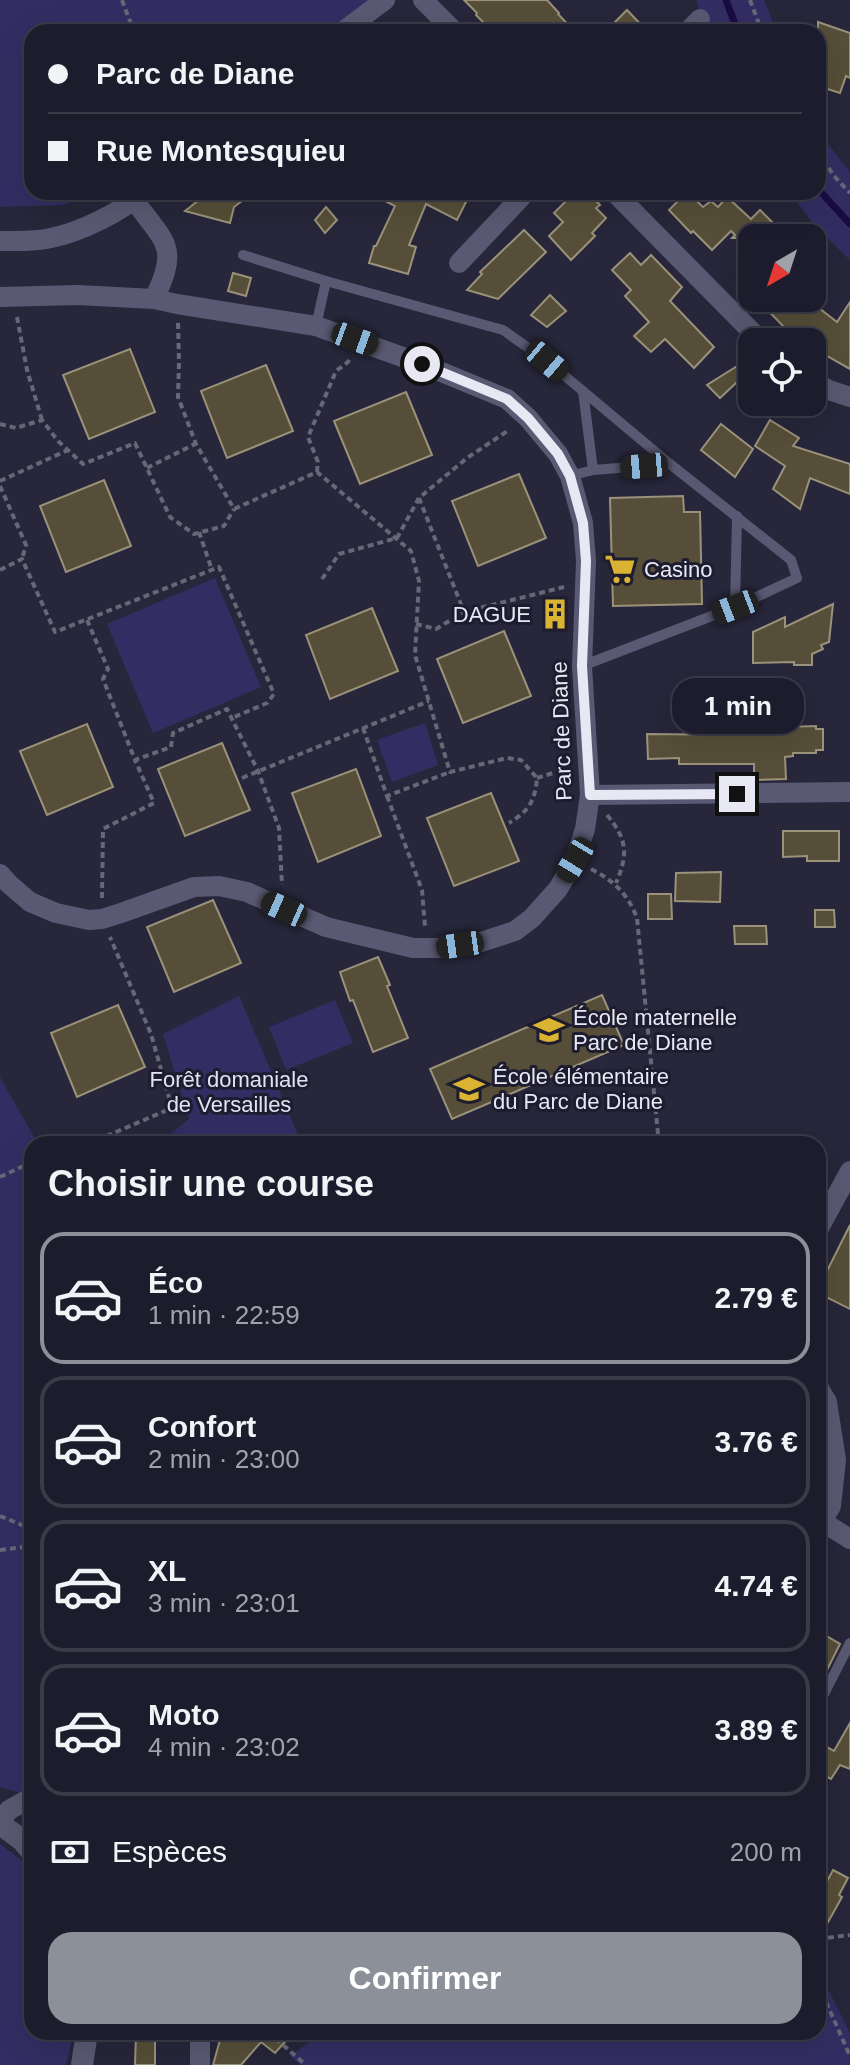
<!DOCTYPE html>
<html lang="fr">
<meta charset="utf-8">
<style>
:root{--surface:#1d1c2c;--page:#2a2938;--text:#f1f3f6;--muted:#a0a1a9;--line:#3b3a48;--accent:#8c9099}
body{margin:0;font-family:Helvetica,sans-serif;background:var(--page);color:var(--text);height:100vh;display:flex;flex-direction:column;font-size:30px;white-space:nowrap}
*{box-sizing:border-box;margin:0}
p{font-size:26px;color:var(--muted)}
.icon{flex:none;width:44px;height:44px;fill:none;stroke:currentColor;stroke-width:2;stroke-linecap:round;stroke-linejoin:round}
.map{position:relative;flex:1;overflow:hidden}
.drawer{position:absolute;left:24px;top:1136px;width:802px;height:904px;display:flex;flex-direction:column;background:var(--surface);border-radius:24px;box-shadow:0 8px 32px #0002,0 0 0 2px var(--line)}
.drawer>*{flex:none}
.top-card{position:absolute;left:24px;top:24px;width:802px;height:176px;border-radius:24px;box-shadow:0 8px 32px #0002,0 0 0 2px var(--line);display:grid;align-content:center;height:176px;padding:0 24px;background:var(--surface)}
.needle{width:52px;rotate:219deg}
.fabs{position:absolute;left:738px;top:224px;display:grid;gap:16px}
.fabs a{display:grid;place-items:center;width:88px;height:88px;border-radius:16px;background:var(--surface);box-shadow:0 8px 32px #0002,0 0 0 2px var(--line);font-size:40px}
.end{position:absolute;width:36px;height:36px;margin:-18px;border:10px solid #e8e8f5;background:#111;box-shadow:0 0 0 4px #111}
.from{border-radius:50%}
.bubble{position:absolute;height:56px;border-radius:24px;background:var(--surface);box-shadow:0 8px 32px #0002,0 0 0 2px var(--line);font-size:26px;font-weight:700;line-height:56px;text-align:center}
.car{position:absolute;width:24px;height:48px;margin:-24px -12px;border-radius:10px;box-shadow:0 0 6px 2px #0007;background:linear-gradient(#222 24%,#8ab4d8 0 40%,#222 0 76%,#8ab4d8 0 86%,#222 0)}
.top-card b{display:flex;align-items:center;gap:28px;height:76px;font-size:30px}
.top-card b+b{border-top:2px solid var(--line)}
.top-card i{width:20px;height:20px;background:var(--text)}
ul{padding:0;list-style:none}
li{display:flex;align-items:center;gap:24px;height:132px;margin:0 16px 12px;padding:0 8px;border:4px solid var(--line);border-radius:24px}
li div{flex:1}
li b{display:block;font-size:30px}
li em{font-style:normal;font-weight:700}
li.active{border-color:var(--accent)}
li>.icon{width:72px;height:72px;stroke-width:1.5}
h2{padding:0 24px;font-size:36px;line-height:96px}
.pay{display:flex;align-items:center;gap:20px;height:88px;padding:0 24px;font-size:30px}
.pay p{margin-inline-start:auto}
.action{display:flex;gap:16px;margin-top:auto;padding:16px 24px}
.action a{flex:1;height:92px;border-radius:24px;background:var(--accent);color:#fff;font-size:32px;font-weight:700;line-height:92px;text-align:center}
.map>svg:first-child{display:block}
</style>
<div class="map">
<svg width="850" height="2065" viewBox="0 0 850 2065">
<rect width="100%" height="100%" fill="#27263a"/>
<g fill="#342d63">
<polygon points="0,0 385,0 342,32 32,32 32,192 94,192 63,205 0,207"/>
<polygon points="696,0 764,0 777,32 707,32"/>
<polygon points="818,127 827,143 850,172 850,260 814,225 790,192 818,192"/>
<polygon points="215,578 261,687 153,733 107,624"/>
<polygon points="425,723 438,765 392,782 377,740"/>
<polygon points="239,996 302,1144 158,1144 189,1119 163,1034"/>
<polygon points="335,1000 353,1043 286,1070 269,1027"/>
<polygon points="0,1077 38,1144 32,1144 32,1787 20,1793 0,1787"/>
<polygon points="0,1844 24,1862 32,1872 32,2032 74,2032 66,2065 0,2065"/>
<polygon points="818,1969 850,2033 850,2065 300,2065 290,2056 323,2032 818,2032"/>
</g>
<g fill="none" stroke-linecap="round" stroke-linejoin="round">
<g stroke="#190c41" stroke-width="7">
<polyline points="726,0 738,32"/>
<polyline points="818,189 850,224"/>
</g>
</g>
<g fill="#564e38" stroke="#9a927a" stroke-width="2">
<polygon points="464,0 547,0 559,13 558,14 575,32 493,32 476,15 477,13"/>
<polygon points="627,10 648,32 605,32"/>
<polygon points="818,22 850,33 850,78 846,76 840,93 818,86"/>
<polygon points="209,192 254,192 234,207 230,223 185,211"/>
<polygon points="368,192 471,192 457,220 426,204 409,245 416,247 408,274 369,263 374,246 376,246 395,206"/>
<polygon points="575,192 587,192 600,205 596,208 606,218 592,233 595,236 571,260 549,236 563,222 554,213"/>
<polygon points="687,192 703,207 711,201 718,207 727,197 751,219 760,210 788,238 752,238 752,253 738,238 732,238 735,235 731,231 712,250 693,231 691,233 669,210"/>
<polygon points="326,207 337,220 325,233 315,220"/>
<polygon points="524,230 546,252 498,299 467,290 482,274 480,272"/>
<polygon points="630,253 641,265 651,255 682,287 670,301 714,347 694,368 665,339 651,352 634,336 649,322 625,296 631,290 612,270"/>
<polygon points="233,273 251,278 246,296 228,291"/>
<polygon points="550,295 566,311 547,327 531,315"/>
<polygon points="756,298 806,298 837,322 850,302 850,369 820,352 818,354 812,350 812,342 793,342 782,331 785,328"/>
<polygon points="130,349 155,412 89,439 63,375"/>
<polygon points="750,358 752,368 720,398 707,385"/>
<polygon points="266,365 293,431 227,458 201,391"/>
<polygon points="406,392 432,455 360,484 334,421"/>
<polygon points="770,420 799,438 793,446 850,464 850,494 810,478 800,509 773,489 785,466 755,446"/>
<polygon points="721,424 753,449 735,477 701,450"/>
<polygon points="519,474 546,538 478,566 452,501"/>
<polygon points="104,480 131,546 66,572 40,506"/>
<polygon points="683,496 684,512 700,512 702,604 613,606 610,498"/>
<polygon points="833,604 829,642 821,645 823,649 812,654 812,665 794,665 794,662 753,663 753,632 785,617 785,627"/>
<polygon points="372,608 398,671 330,699 306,635"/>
<polygon points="504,631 531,696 463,723 437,659"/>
<polygon points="87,724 113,787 47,815 20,751"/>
<polygon points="816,726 816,729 823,729 823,750 816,750 816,753 793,753 793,756 785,757 786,779 754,780 754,764 679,764 679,758 648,759 647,734 741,735 785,734 785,727"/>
<polygon points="222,743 250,810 185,836 158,769"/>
<polygon points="356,769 381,836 318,862 292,793"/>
<polygon points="491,793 519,861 454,886 427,818"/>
<polygon points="783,831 839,831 839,861 807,861 807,856 783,857"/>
<polygon points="721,872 720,902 675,901 676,873"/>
<polygon points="648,894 671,894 672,919 648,919"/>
<polygon points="213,900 241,963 174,992 147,927"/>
<polygon points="815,910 834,910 835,927 815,927"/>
<polygon points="734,926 766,926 767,944 735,944"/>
<polygon points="378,957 390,985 387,986 408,1038 373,1052 353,1000 350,1001 340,972"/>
<polygon points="602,995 624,1045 452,1119 430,1069"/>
<polygon points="118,1005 145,1067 77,1097 51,1033"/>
<polygon points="850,1225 850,1309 818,1293 818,1289"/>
<polygon points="818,1631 840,1644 818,1688"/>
<polygon points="850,1723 850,1769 840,1765 831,1779 818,1772 818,1754 823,1745 834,1751"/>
<polygon points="833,1870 848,1878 839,1895 842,1897 818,1940 818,1898"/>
<polygon points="226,2032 294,2032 275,2053 261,2042 241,2065 213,2065 220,2040"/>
<polygon points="136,2034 155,2034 155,2065 135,2065"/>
</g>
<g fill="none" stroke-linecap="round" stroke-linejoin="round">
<g stroke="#676778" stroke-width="4" stroke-dasharray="6 4" stroke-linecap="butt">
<polyline points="122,0 134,32"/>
<polyline points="750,0 762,32"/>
<polyline points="818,151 834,176 850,193"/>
<polyline points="17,317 27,370 42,420"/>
<path d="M178 323 179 362 178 397 196 444 234 509 317 472 411 551 419 581 415 655 450 772 507 758 521 760 537 778C535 801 529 811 509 823"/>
<polyline points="0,424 16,428 42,420 58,441 83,464 135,443 170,517 194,534 224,526 234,509"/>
<polyline points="147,468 195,444"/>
<polyline points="317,472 318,462 308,437 336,371 348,362 350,357"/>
<polyline points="0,481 68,450"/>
<polyline points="0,486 26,545 22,559"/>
<polyline points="419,498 464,612 564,587"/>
<polyline points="199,532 212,570"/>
<polyline points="0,570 22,559 55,632 219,567 274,694 267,703 232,718"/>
<polyline points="322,579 339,554 397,538 419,498 467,458 509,430"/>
<polyline points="87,620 108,669 103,679 135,760 171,747 173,733 227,709 258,771 279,828 282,885"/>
<polyline points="416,624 436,629 464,612"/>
<polyline points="363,728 387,796 450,772"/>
<polyline points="242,778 429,701"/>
<polyline points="537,778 569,768"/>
<polyline points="387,796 422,890 425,927"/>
<path d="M607 815C628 840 628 855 616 883"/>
<path d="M591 869C613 880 628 894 637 918L659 1144"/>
<polyline points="102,898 103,829 154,803 135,760"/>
<polyline points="88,1144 172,1108 151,1034 110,937"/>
<polyline points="0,1177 32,1162"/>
<polyline points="0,1516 32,1529"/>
<polyline points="0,1550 32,1546"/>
<polyline points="818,1939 850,1935"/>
<polyline points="818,1984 850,2056"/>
<polyline points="268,2032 306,2065"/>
</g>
<g stroke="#5a5973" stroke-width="10">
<polyline points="243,255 326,281 503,330 547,361 670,464"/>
<polyline points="316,326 326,281"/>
<polyline points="583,391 593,470"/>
<polyline points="570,476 593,470 670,464 791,560 797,578 735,607 582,666"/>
<polyline points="735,607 737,516"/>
<polyline points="823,1696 850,1643"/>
</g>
<g stroke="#5a5973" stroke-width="20">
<polyline points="423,0 455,32"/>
<polyline points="342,32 385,0"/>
<polyline points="687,32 700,19"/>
<polyline points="614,192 762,342"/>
<path d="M134 200C165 243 180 246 154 299"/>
<path d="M0 241C17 241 35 242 51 238 80 232 122 212 143 192"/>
<polyline points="459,263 526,192"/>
<polyline points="0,297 78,295 154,299 177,304 316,326 422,364 507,399 528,418 558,454 570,476 583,523 586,561 582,666 590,795 585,829 575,860 558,889 532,918 515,931 481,942 438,948 413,948 326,927 247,892 219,886 194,887 121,913 102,919 89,920 56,913 30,902 9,884 0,874"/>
<polyline points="812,381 829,390 850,397"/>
<polyline points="590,795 850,792"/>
<polyline points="818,1230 850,1171"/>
<polyline points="818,1387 827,1402 836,1460 831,1506 822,1521"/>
<polyline points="818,1519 850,1539"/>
<polyline points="0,1821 9,1810 32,1797"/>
<polyline points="200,2065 200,2032"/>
</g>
<g stroke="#5a5973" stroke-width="22">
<polyline points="0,1824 22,1840 32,1852"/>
<polyline points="82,2065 87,2032"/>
</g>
</g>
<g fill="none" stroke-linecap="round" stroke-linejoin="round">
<polyline stroke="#e8e8f5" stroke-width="10" points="422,364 507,399 528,418 558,454 570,476 583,523 586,561 582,666 590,795 737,794"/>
</g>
<defs>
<g id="supermarket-bare" transform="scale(2.4)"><path d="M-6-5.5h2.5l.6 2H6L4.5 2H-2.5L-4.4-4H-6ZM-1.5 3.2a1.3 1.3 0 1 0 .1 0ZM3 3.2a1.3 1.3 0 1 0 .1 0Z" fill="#dab333" stroke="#1e1c2f" stroke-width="2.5" paint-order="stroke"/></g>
<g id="building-bare" transform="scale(2.4)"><path d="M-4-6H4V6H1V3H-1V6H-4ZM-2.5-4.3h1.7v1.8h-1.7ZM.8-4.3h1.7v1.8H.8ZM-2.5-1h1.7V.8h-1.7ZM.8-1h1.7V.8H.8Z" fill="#dab333" stroke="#1e1c2f" stroke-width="2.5" paint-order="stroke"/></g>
<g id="school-bare" transform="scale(2.4)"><path d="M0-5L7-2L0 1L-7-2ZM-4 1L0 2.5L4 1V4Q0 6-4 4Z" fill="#dab333" stroke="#1e1c2f" stroke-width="2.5" paint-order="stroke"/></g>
</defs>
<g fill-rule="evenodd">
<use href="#supermarket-bare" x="620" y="569"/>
<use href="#building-bare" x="555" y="614"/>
<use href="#school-bare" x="549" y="1030"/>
<use href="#school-bare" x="469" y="1089"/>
</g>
<g text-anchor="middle" stroke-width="6" stroke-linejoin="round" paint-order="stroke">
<g font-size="22" fill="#e8e8f5" stroke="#1e1c2f" text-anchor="start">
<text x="644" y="577">Casino</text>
<text x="531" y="622" text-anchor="end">DAGUE</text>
<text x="573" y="1025">École maternelle<tspan x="573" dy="25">Parc de Diane</tspan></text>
<text x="493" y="1084">École élémentaire<tspan x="493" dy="25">du Parc de Diane</tspan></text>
</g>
<g font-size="22" fill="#e8e8f5" stroke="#1e1c2f">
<text transform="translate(561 731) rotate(-92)" y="8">Parc de Diane</text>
</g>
<g font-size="22" fill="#e2e2f4" stroke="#1e1c2f">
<text x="229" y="1087">Forêt domaniale<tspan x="229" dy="25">de Versailles</tspan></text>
</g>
</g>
</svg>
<div class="fabs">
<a><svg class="needle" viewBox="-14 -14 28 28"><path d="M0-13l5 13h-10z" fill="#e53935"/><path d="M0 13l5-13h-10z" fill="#a0a1a9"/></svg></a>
<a><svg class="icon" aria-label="locate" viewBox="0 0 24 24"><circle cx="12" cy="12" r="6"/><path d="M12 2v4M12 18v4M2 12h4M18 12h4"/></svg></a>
</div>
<i class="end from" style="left:422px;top:364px"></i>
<i class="end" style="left:737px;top:794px"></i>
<div class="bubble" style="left:672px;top:678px;width:132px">1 min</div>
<i class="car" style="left:355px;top:339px;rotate:110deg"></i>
<i class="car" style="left:547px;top:361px;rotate:130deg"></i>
<i class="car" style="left:644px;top:466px;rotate:265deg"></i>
<i class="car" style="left:735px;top:607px;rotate:249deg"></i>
<i class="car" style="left:575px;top:860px;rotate:211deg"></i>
<i class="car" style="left:284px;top:909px;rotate:294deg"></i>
<i class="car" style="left:460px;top:945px;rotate:262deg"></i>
<div class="top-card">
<b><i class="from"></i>Parc de Diane</b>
<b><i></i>Rue Montesquieu</b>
</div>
<section class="drawer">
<h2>Choisir une course</h2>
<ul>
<li class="active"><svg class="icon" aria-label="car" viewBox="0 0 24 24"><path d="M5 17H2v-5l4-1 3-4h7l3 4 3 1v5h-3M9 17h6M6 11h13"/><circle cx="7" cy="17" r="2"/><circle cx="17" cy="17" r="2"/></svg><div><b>Éco</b><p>1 min · 22:59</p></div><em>2.79 €</em></li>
<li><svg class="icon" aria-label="car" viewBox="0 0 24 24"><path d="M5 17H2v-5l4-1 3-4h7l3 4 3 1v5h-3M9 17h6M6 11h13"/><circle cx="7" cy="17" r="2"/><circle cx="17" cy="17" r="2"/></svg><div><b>Confort</b><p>2 min · 23:00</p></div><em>3.76 €</em></li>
<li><svg class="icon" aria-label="car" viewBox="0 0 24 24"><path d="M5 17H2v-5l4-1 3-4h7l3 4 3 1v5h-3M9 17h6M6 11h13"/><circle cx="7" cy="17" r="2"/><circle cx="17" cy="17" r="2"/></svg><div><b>XL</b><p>3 min · 23:01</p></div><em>4.74 €</em></li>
<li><svg class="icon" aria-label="car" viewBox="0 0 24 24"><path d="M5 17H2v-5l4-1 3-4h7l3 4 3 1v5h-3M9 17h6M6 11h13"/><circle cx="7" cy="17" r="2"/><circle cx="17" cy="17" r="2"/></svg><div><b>Moto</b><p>4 min · 23:02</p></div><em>3.89 €</em></li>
</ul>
<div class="pay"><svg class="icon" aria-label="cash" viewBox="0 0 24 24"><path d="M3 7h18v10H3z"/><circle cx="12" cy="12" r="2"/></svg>Espèces<p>200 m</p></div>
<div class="action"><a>Confirmer</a></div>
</section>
</div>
